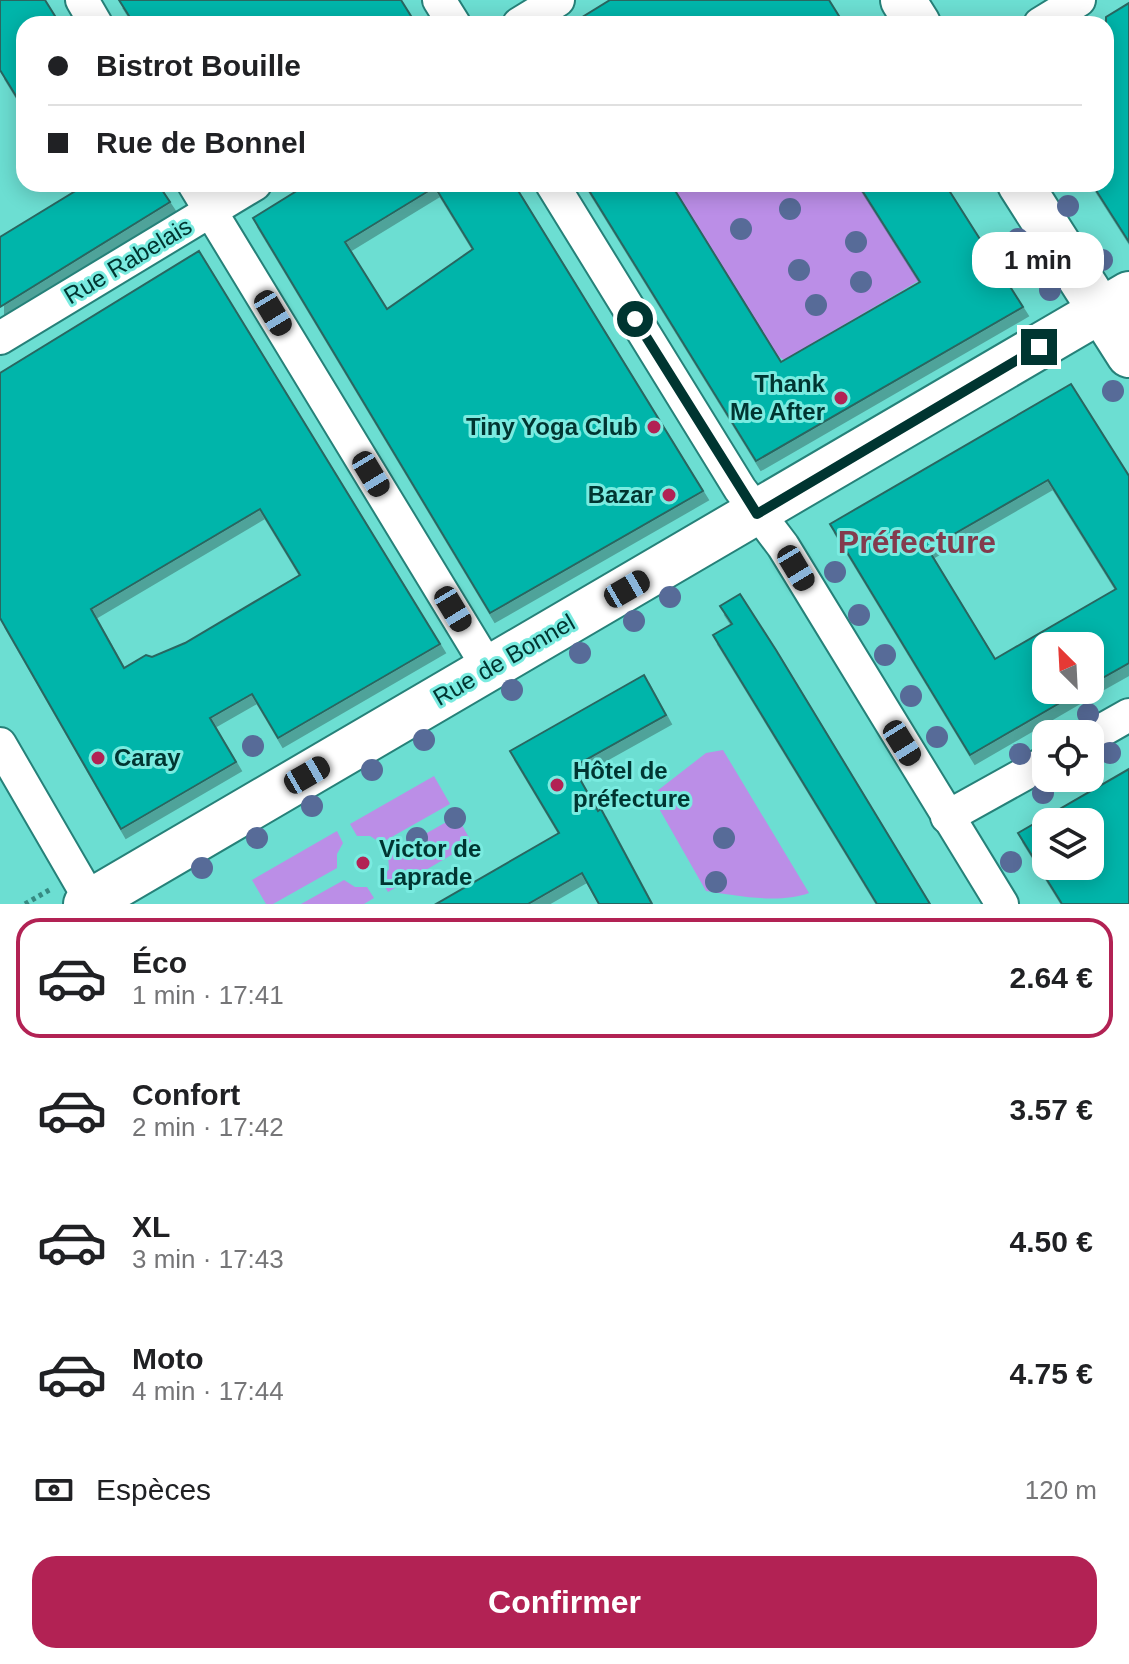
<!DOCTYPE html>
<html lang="fr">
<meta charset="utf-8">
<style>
:root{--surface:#fff;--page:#f2f2f2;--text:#202124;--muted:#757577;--line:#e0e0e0;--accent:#b22254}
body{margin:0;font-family:Arial,sans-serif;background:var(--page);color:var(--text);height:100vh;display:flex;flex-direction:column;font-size:30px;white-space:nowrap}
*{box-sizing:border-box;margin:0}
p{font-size:26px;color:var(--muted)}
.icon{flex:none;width:44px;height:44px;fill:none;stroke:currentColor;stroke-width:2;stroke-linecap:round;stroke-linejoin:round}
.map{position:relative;height:904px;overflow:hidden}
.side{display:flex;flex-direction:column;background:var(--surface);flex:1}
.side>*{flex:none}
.guide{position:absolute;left:16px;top:16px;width:1098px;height:176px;border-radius:24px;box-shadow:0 4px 20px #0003;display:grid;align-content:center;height:176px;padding:0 32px;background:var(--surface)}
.needle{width:52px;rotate:336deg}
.tools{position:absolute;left:1032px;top:632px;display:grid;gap:16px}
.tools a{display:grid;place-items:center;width:72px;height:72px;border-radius:16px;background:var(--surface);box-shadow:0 4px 20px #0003;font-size:40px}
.end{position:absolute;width:36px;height:36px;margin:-18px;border:10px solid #003531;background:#fff;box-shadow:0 0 0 4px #fff}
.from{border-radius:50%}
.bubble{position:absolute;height:56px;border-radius:24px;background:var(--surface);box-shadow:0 4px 20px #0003;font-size:26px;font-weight:700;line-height:56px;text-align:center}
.car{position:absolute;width:24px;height:48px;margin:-24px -12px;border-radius:10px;box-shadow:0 0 6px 2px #0007;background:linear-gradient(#222 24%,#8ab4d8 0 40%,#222 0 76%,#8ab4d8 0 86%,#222 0)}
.guide b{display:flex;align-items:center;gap:28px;height:76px;font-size:30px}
.guide b+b{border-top:2px solid var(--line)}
.guide i{width:20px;height:20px;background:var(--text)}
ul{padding:14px 0 0;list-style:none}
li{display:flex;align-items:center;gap:24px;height:120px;margin:0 16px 12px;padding:0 16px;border:4px solid transparent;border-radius:24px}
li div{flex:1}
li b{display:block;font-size:30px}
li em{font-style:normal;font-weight:700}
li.active{border-color:var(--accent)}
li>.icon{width:72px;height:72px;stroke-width:1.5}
.pay{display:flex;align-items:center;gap:20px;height:88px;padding:0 32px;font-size:30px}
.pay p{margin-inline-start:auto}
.primary-button{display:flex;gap:16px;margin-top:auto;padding:16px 32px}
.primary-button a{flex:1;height:92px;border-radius:24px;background:var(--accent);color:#fff;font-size:32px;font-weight:700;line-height:92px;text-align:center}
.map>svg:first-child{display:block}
</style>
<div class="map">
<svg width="1129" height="904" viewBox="0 0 1129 904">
<defs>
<filter id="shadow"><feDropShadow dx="5" dy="9" stdDeviation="0" flood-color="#0004"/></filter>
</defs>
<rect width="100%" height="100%" fill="#6cded2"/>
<g fill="#bb8ee7">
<polygon points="671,184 858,184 920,280 784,360 775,354"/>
<path d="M723 750 809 893C779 904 738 896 706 891L657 805V791L706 753Z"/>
<polygon points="434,776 450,804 381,843 370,836 357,836 350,824"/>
<polygon points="457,816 472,843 388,892 381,880 389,869 388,855"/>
<polygon points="337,831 343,843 337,854 337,868 273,904 266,904 252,880"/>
<polygon points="344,880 355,887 367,887 374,898 364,904 301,904"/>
</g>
<g fill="#01b5aa" stroke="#296660" stroke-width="2" fill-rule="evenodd" filter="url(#shadow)">
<polygon points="0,0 45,0 60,24 24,24 24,109 0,70"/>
<polygon points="119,0 401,0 416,24 134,24"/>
<polygon points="610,0 829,0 844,24 571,24"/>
<polygon points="1129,3 1129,242 1092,184 1106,184 1106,17"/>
<polygon points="87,184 158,184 170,202 0,307 0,237"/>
<path d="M308 184H514L703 491 490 613 253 218ZM435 187 473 249 387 309 345 242Z"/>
<polygon points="585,184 671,184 781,362 920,282 858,184 945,184 1023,307 756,461"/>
<path d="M199 251 440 644 278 738 252 694 210 718 236 762 121 829 0 618V373ZM260 509 300 575 185 643 152 657 146 655 124 668 91 609Z"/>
<path d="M1071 384 1129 476V663L1090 685V646H1046V690H1082L970 755 830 524ZM1048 480 1116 589 995 659 928 549Z"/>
<polygon points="740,594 776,650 930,904 877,904 713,635 732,624 720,606"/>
<polygon points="644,675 666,715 573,767 598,811 601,809 652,904 599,904 582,873 528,904 436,904 559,833 510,751"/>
<path d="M1129 769V904H1062L1018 833ZM1046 822H1090V866H1046Z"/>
</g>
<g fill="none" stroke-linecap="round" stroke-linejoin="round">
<g stroke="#268179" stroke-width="36">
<g id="minor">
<polyline points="82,0 96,24"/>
<polyline points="439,0 454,24"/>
<polyline points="519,24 558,0"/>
<polyline points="1040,24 1079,0"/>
<polyline points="194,184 489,669"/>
<polyline points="552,184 740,489 783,546 1002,904"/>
<polyline points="0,338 255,184"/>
<polyline points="1090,737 1129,715"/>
<polyline points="0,744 91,901"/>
<polyline points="947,817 1046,762"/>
</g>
</g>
<g stroke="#268179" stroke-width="48">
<g id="secondary">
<polyline points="903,0 918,24"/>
<polyline points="1020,184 1129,355"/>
<polyline points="86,904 1129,294"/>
</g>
</g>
<polyline stroke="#368a82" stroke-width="5" stroke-dasharray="4 4" stroke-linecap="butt" points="25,904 51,889"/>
<use href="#minor" stroke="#fff" stroke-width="32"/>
<use href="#secondary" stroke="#fff" stroke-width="44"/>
</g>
<g fill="#576b98">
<circle cx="1068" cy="206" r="11"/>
<circle cx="790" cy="209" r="11"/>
<circle cx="741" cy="229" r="11"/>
<circle cx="1018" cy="239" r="11"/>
<circle cx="856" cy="242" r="11"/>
<circle cx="1102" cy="260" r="11"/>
<circle cx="799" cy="270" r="11"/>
<circle cx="861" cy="282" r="11"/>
<circle cx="1050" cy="290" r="11"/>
<circle cx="816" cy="305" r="11"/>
<circle cx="1113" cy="391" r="11"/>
<circle cx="835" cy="572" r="11"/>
<circle cx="670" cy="597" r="11"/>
<circle cx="859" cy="615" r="11"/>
<circle cx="634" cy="621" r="11"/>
<circle cx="580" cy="653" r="11"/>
<circle cx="885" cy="655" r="11"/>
<circle cx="512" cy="690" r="11"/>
<circle cx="911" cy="696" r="11"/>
<circle cx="1088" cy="714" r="11"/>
<circle cx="937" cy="737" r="11"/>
<circle cx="424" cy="740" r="11"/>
<circle cx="253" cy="746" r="11"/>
<circle cx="1110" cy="753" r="11"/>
<circle cx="1020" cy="754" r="11"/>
<circle cx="372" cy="770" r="11"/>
<circle cx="1043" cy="793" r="11"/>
<circle cx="312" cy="806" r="11"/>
<circle cx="455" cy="818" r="11"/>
<circle cx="257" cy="838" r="11"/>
<circle cx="417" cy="838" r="11"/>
<circle cx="724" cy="838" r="11"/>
<circle cx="1011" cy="862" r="11"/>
<circle cx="202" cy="868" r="11"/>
<circle cx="716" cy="882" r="11"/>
</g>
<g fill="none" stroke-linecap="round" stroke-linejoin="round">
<polyline stroke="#003531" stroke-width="10" points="635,319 757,514 1039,347"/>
</g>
<g fill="#b22254" stroke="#7aebe0" stroke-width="3">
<circle cx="841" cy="398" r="8"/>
<circle cx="654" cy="427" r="8"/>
<circle cx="669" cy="495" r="8"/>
<circle cx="98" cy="758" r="8"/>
<circle cx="557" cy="785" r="8"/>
<circle cx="363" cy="863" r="8"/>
</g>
<g text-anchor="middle" stroke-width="6" stroke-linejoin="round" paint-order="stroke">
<g font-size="24" fill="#003531" stroke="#7aebe0">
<text transform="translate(128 261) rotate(-31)" y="8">Rue Rabelais</text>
<text transform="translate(504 660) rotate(-30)" y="8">Rue de Bonnel</text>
</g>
<g font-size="24" font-weight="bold" fill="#003531" stroke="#7aebe0" text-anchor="end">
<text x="825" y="392">Thank<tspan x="825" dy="28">Me After</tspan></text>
<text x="638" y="435">Tiny Yoga Club</text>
<text x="653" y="503">Bazar</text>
<text x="114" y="766" text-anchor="start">Caray</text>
<text x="573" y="779" text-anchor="start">Hôtel de<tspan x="573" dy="28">préfecture</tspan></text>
<text x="379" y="857" text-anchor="start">Victor de<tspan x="379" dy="28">Laprade</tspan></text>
</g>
<g font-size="32" font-weight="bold" fill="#833b4d" stroke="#7aebe0">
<text x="917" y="553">Préfecture</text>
</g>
</g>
</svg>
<div class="tools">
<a><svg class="needle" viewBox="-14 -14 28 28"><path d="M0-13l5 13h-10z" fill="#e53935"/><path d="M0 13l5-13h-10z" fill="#757577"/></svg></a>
<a><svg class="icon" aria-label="locate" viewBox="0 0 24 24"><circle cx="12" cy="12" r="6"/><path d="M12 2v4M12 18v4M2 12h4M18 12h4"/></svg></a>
<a><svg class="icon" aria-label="layers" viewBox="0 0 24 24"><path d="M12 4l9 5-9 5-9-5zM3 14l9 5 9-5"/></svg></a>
</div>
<i class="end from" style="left:635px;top:319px"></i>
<i class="end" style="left:1039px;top:347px"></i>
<div class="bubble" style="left:972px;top:232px;width:132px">1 min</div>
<i class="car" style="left:273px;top:313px;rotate:149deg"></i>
<i class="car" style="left:371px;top:474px;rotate:149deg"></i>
<i class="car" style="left:796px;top:568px;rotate:149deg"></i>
<i class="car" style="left:627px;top:589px;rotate:60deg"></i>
<i class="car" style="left:453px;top:609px;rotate:149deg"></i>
<i class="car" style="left:902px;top:743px;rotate:148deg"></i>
<i class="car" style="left:307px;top:775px;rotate:60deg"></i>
<div class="guide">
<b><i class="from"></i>Bistrot Bouille</b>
<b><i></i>Rue de Bonnel</b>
</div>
</div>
<section class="side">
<ul>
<li class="active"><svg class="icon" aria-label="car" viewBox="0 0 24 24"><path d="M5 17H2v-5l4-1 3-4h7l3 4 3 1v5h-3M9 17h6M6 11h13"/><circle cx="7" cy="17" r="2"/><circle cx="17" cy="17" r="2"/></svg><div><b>Éco</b><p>1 min · 17:41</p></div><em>2.64 €</em></li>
<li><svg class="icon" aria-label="car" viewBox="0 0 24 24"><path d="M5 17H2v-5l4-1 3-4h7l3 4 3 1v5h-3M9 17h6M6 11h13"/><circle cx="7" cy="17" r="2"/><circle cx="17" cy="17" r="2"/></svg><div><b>Confort</b><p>2 min · 17:42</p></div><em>3.57 €</em></li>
<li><svg class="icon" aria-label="car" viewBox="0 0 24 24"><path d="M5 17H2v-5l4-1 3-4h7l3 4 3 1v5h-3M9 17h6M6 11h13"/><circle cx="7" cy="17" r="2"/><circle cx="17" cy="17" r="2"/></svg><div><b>XL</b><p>3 min · 17:43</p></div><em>4.50 €</em></li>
<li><svg class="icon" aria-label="car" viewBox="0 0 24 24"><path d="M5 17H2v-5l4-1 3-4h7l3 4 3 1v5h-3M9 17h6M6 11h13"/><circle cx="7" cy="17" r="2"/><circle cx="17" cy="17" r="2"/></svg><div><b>Moto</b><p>4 min · 17:44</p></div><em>4.75 €</em></li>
</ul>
<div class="pay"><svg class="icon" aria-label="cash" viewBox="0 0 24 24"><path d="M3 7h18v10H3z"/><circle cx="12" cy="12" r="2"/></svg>Espèces<p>120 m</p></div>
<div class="primary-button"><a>Confirmer</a></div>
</section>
